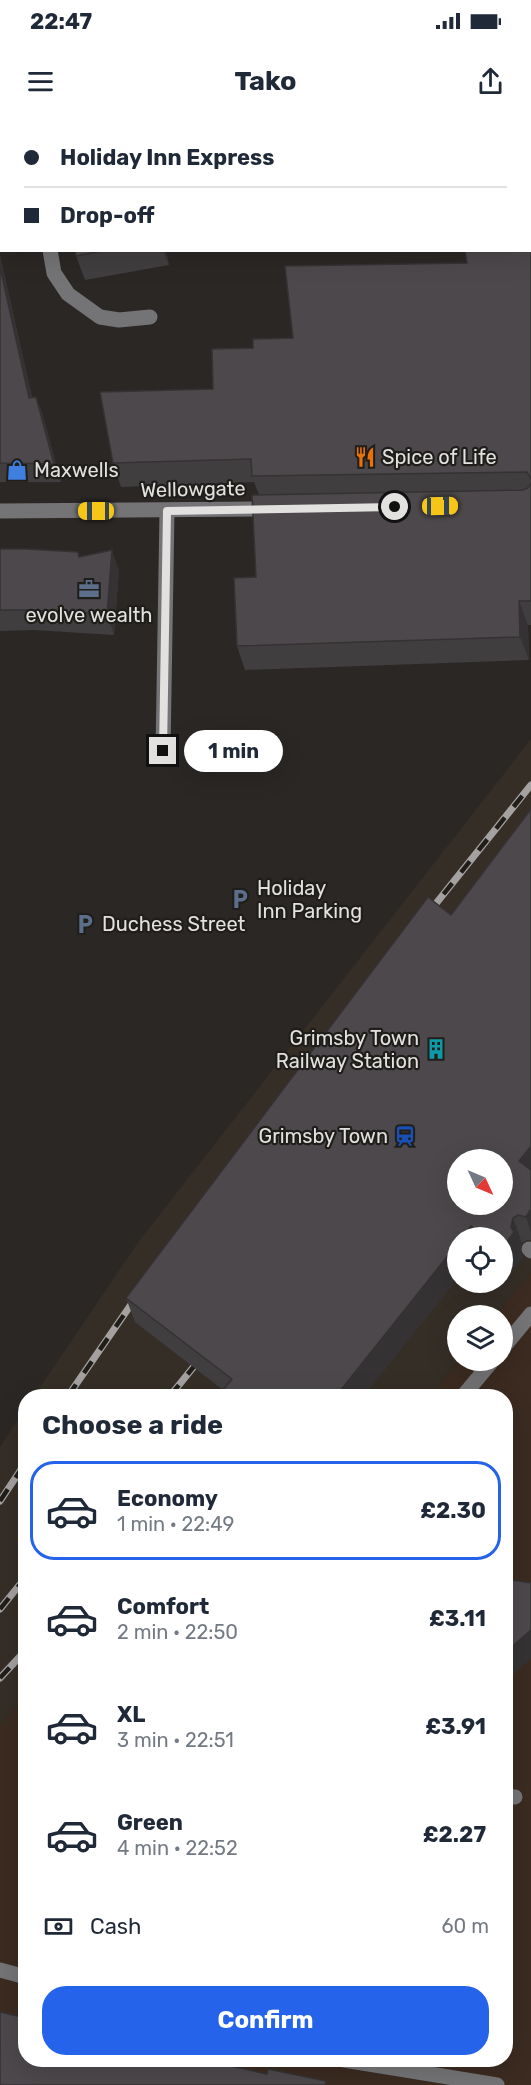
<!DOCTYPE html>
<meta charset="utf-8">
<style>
:root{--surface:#fff;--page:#f6f6f7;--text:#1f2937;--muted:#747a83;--line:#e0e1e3;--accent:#2563eb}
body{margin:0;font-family:Rubik,sans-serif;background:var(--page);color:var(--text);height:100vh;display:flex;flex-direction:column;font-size:22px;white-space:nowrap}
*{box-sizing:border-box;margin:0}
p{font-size:20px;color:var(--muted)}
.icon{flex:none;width:33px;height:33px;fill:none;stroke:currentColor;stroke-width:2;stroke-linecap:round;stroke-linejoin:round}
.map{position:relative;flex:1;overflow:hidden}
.drawer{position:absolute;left:18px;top:1269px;width:495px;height:678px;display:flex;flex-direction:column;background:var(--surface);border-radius:24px;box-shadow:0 6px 24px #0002}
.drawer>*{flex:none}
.hud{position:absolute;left:0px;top:0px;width:531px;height:132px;box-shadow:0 6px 24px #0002;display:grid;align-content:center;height:132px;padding:0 24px;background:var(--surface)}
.needle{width:39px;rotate:134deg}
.fabs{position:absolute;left:447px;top:1029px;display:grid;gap:12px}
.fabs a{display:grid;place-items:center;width:66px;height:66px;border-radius:50%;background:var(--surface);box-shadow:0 6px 24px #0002;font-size:30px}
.end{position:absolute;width:27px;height:27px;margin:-14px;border:8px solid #e2e1df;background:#111;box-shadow:0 0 0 3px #111}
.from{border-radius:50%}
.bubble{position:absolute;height:42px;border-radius:21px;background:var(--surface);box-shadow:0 6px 24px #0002;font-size:20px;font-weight:700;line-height:42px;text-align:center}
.car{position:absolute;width:18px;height:36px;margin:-18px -9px;border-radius:8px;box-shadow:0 0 4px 2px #0007;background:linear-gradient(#f5c518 24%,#345 0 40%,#f5c518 0 76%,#345 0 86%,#f5c518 0)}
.hud b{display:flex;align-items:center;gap:21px;height:57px;font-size:22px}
.hud b+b{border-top:2px solid var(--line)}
.hud i{width:15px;height:15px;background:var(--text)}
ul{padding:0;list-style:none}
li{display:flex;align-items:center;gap:18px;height:99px;margin:0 12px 9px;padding:0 12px;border:3px solid transparent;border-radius:24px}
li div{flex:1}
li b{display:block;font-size:22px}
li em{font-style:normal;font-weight:700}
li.current{border-color:var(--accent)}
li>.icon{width:54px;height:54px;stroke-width:1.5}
h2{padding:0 24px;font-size:27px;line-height:72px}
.pay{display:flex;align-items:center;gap:15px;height:66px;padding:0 24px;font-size:22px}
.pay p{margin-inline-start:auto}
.primary-button{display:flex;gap:12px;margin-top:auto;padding:12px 24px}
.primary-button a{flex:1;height:69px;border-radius:24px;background:var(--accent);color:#fff;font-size:24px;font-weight:700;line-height:69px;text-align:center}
.status{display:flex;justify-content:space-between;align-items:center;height:42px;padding:0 30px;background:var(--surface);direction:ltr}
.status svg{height:16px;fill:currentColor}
header{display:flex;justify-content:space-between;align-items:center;height:78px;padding:0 24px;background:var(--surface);font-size:27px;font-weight:700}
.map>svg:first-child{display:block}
</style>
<div class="status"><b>22:47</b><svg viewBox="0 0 49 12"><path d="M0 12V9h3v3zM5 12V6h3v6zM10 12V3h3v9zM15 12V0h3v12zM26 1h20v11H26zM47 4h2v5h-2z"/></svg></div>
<header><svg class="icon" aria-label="menu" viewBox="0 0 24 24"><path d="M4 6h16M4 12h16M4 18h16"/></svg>Tako<svg class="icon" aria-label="share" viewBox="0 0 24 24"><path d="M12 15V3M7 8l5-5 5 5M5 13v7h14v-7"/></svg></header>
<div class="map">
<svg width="531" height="1965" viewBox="0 0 531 1965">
<rect width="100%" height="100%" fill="#2a2725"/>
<polygon fill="#3b2b21" points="531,1152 531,1965 0,1965 0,1605 25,1575 26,1940 506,1940 506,1276 429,1276 459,1241 502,1240 502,1196 496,1195"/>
<g fill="#352e27" fill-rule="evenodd">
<path d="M531 619V1152L496 1195 458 1196 459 1241 429 1276H34L139 1121ZM458 1040H502V1084H458ZM458 1118H502V1162H458Z"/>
<polygon points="25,1289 25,1575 0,1605 0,1327"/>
</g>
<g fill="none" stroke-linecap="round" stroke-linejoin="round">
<g stroke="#747375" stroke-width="15">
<polyline points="30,0 30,2"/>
<polyline points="50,130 54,153 68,174 100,197 119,200 150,197"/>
<polyline points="0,391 273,389"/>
<polyline points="163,631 167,391"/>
<polyline points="529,1129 531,1131"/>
<polyline points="502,1229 531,1194"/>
<polyline points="463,1276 493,1240"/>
<polyline points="506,1676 515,1677"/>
<polyline points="0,1850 26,1857"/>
<polyline points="344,1940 497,1965"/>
</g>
<g stroke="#a4a2a0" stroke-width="7">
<g id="rail">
<polyline points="426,796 531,665"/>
<polyline points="68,1276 139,1173"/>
<polyline points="170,1276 204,1234"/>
<polyline points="0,1381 26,1342"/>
<polyline points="0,1489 26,1457"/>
<polyline points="0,1558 26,1530"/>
</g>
</g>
<use href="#rail" stroke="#201e1b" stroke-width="4.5" stroke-dasharray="14" stroke-linecap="butt"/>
</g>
<g fill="#413e40">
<polygon points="531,0 531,505 528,505 529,540 245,550 237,526 256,457 259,375 254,362 121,367 113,343 213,269 253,228 293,218 467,143"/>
<polygon points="75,130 166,130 169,145 85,160 76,136"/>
<polygon points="0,135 32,277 36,277 43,296 61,362 0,362"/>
<polygon points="0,429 79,437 119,450 114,515 34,510 0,511"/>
<polygon points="531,689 531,1120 527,1120 522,1123 520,1129 523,1137 511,1153 502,1147 502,1118 458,1118 223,1270 135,1202 126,1178 451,795"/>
</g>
<g fill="#353234">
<polygon points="163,130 166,130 169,145"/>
<polygon points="0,135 36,296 29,278 0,147"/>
<polygon points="36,277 43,296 61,362 54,344"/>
<polygon points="112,430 119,450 114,515 107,494"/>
<polygon points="519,481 528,505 529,540 520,517"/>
<polygon points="531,1026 531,1062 519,1041"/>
<polygon points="531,1089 531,1112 526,1097"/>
<polygon points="513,1098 522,1123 520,1129 523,1137 511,1153 502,1128"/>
<polygon points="471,1106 475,1118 462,1118"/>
<polygon points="458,1123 458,1158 364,1276 336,1276"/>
<polygon points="531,1510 531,1539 506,1561 506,1532"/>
</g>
<g fill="#4c484b" stroke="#353234" stroke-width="1.5" fill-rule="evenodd">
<polygon points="66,0 322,0 323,2 66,2"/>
<polygon points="442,0 531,0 531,359 527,352 252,356 251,339 113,343 100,272 213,269 212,229 253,228 253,219 293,218 285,146 467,143 465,130 530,130 530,2 436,2"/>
<polygon points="75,130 107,130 76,136"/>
<polygon points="0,147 29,278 36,277 54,344 0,343"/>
<polygon points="531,363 531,481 519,481 520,517 237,526 234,458 256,457 252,375 523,370 528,368"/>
<polygon points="0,429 26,429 78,432 79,437 112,430 107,494 27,490 0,490"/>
<path d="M531 689V1026L519 1041 531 1050V1089L526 1097 518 1095 513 1098 511 1107 514 1112 502 1128V1118H487L471 1106 462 1118H458V1123L336 1276H218L232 1259 126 1178 428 777 451 795ZM458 1040H502V1084H458Z"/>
<polygon points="506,1459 531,1463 531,1510 506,1532"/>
<polygon points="0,1892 26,1898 26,1940 203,1940 267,1954 268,1949 326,1961 325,1965 0,1965"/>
</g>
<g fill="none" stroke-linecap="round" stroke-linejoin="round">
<polyline stroke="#e2e1df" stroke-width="8" points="163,631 167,391 395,387"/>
</g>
<defs>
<g id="restaurant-bare" transform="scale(1.62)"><path d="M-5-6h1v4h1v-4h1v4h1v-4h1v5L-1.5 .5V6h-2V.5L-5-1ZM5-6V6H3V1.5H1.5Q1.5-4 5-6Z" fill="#e8710a" stroke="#201e1b" stroke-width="2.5" paint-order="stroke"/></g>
<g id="shop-bare" transform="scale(1.62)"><path d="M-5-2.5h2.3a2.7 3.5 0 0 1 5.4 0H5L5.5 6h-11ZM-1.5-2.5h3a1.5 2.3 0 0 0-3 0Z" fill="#3f7fe0" stroke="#201e1b" stroke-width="2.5" paint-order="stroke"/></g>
<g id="office-bare" transform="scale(1.62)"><path d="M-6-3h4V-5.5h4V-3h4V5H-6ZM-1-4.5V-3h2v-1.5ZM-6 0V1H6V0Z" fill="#5c6f8a" stroke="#201e1b" stroke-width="2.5" paint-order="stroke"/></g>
<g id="parking-bare" transform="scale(1.62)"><path d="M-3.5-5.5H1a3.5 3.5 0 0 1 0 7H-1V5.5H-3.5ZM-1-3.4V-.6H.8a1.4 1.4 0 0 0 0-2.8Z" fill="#5c6f8a" stroke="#201e1b" stroke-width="2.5" paint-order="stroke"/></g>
<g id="building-bare" transform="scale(1.62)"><path d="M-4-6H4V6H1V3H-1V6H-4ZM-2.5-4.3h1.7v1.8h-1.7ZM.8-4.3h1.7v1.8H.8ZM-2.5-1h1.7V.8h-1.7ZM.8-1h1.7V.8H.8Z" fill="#0f9aa8" stroke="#201e1b" stroke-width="2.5" paint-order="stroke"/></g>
<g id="station-bare" transform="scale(1.62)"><path d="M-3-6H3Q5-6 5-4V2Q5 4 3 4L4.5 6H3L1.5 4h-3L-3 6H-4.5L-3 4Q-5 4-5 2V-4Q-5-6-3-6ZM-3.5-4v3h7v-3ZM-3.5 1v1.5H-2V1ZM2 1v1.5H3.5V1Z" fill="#1a4fb4" stroke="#201e1b" stroke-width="2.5" paint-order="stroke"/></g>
</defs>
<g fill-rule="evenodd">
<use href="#restaurant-bare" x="365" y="337"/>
<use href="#shop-bare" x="17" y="350"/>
<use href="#office-bare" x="89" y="469"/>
<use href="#parking-bare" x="240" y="779"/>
<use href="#parking-bare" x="85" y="804"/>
<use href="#building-bare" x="436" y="929"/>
<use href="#station-bare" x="405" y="1016"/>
</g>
<g text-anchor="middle" stroke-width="4.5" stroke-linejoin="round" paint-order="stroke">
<g font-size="20" fill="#e2e1df" stroke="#201e1b" text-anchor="start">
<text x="382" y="344">Spice of Life</text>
<text x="34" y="357">Maxwells</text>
<text x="89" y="502" text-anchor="middle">evolve wealth</text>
<text x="257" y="775">Holiday<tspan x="257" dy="23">Inn Parking</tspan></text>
<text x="102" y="811">Duchess Street</text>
<text x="419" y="925" text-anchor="end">Grimsby Town<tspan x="419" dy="23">Railway Station</tspan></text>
<text x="388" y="1023" text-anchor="end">Grimsby Town</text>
</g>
<g font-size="20" fill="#e2e1df" stroke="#201e1b">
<text transform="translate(193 369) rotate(-1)" y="7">Wellowgate</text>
</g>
</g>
</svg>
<div class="fabs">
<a><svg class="needle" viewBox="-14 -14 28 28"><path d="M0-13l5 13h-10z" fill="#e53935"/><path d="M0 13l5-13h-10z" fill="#747a83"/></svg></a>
<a><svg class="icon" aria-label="locate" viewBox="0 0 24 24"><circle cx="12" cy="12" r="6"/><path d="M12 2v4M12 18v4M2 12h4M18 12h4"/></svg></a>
<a><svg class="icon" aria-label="layers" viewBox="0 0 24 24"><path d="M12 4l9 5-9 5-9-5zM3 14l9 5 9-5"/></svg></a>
</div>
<i class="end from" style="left:395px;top:387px"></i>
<i class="end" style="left:163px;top:631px"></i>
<div class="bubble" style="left:184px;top:610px;width:99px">1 min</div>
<i class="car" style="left:440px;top:386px;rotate:89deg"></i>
<i class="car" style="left:96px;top:391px;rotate:270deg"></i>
<div class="hud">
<b><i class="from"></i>Holiday Inn Express</b>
<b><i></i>Drop-off</b>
</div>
<section class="drawer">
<h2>Choose a ride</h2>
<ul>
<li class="current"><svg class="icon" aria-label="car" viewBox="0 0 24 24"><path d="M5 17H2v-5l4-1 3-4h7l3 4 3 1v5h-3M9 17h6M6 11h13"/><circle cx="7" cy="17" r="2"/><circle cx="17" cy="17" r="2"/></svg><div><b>Economy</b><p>1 min · 22:49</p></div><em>£2.30</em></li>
<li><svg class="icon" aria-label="car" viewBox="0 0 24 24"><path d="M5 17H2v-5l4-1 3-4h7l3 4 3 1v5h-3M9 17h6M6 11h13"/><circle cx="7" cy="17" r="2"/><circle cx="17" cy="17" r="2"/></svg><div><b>Comfort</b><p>2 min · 22:50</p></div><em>£3.11</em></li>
<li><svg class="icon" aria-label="car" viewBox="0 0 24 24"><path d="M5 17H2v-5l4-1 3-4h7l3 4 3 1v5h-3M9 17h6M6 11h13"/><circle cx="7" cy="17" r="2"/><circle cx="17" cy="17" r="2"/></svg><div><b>XL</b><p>3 min · 22:51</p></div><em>£3.91</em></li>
<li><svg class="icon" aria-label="car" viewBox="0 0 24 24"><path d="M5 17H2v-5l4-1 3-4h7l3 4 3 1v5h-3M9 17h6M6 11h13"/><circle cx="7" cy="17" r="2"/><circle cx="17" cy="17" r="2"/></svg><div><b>Green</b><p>4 min · 22:52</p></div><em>£2.27</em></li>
</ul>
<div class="pay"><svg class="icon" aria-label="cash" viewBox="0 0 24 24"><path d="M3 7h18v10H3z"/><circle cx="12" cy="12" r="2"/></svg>Cash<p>60 m</p></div>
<div class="primary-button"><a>Confirm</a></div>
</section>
</div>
